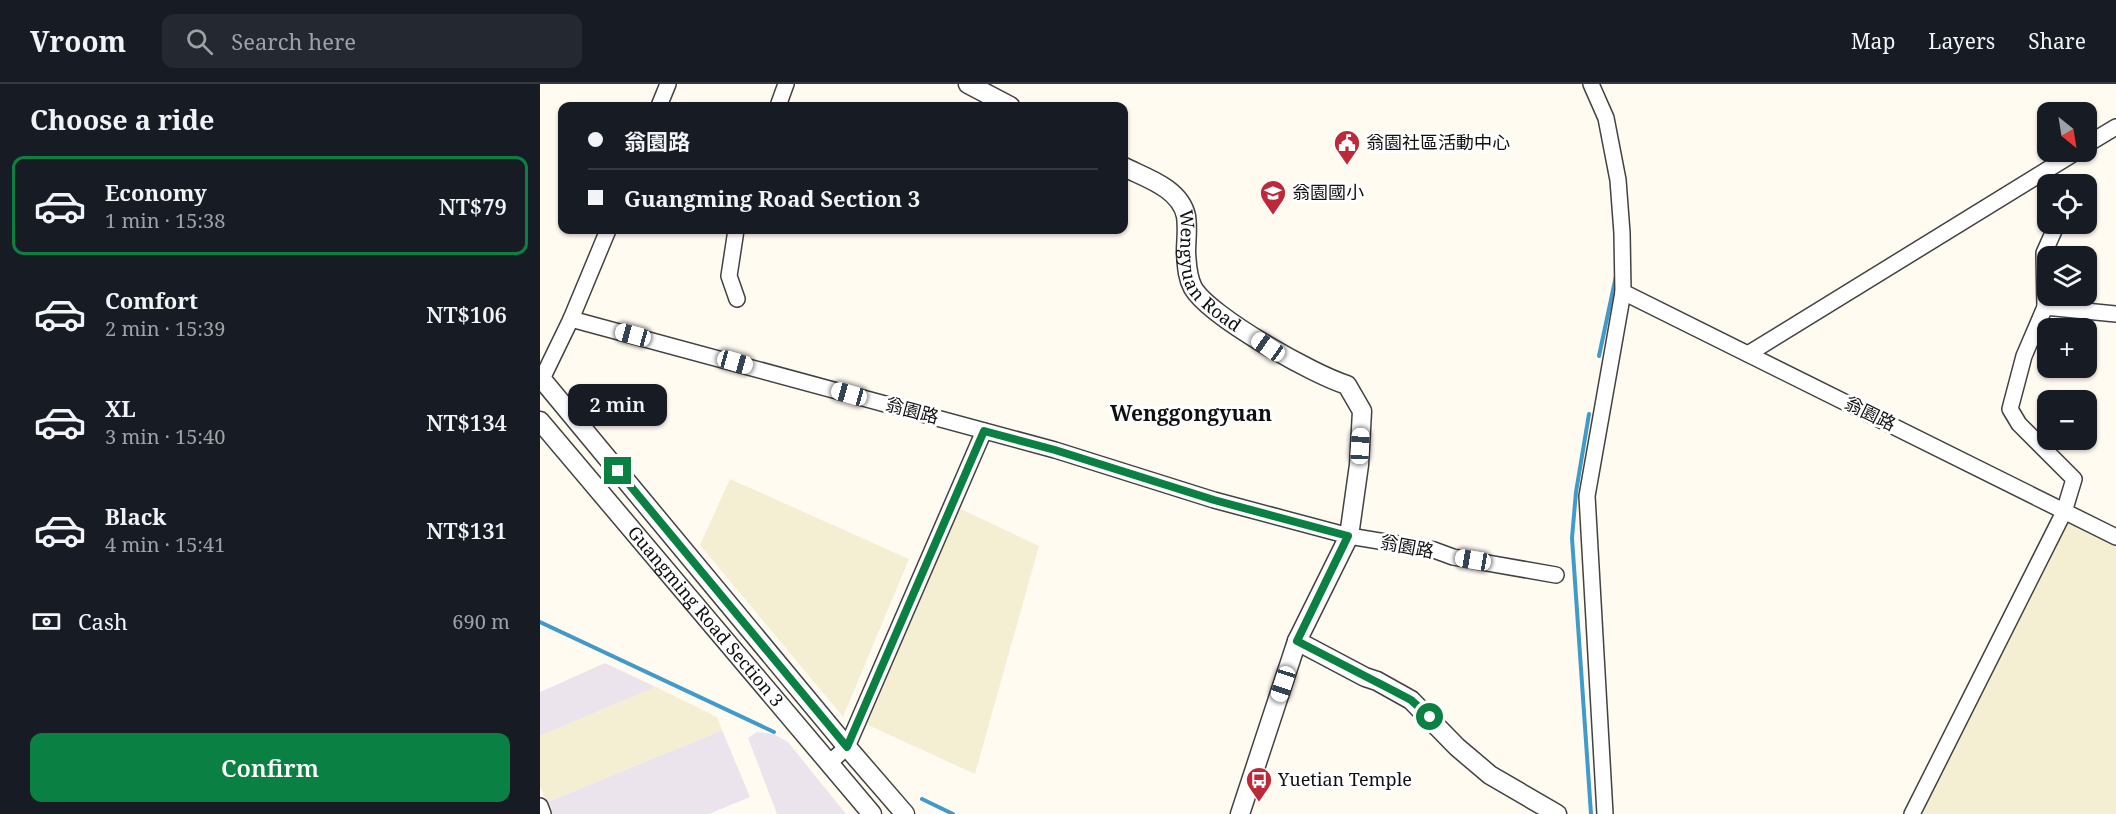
<!DOCTYPE html>
<meta charset="utf-8">
<style>
:root{--surface:#171b24;--page:#242831;--text:#f1f3f6;--muted:#9ea1a6;--line:#363941;--accent:#0b8043}
body{margin:0;font-family:"Noto Serif","Noto Sans TC",serif;background:var(--page);color:var(--text);height:100vh;display:flex;flex-direction:column;font-size:22px;white-space:nowrap}
*{box-sizing:border-box;margin:0}
p{font-size:20px;color:var(--muted)}
.icon{flex:none;width:33px;height:33px;fill:none;stroke:currentColor;stroke-width:2;stroke-linecap:round;stroke-linejoin:round}
.map{position:relative;flex:1;overflow:hidden}
.details{display:flex;flex-direction:column;background:var(--surface);width:540px}
.details>*{flex:none}
.hud{position:absolute;left:18px;top:18px;width:570px;height:132px;border-radius:12px;box-shadow:0 2px 4px #0004;display:grid;align-content:center;height:132px;padding:0 30px;background:var(--surface)}
.needle{width:39px;rotate:150deg}
.controls{position:absolute;left:1497px;top:18px;display:grid;gap:12px}
.controls a{display:grid;place-items:center;width:60px;height:60px;border-radius:12px;background:var(--surface);box-shadow:0 2px 4px #0004;font-size:30px}
.end{position:absolute;width:27px;height:27px;margin:-14px;border:8px solid #0b8043;background:#fff;box-shadow:0 0 0 3px #fff}
.from{border-radius:50%}
.bubble{position:absolute;height:42px;border-radius:12px;background:var(--surface);box-shadow:0 2px 4px #0004;font-size:20px;font-weight:600;line-height:42px;text-align:center}
.car{position:absolute;width:18px;height:36px;margin:-18px -9px;border-radius:8px;box-shadow:0 0 4px 2px #0007;background:linear-gradient(#fff 24%,#345 0 40%,#fff 0 76%,#345 0 86%,#fff 0)}
.hud b{display:flex;align-items:center;gap:21px;height:57px;font-size:22px}
.hud b+b{border-top:2px solid var(--line)}
.hud i{width:15px;height:15px;background:var(--text)}
ul{padding:0;list-style:none}
li{display:flex;align-items:center;gap:18px;height:99px;margin:0 12px 9px;padding:0 18px;border:3px solid transparent;border-radius:12px}
li div{flex:1}
li b{display:block;font-size:22px}
li em{font-style:normal;font-weight:600}
li.selected{border-color:var(--accent)}
li>.icon{width:54px;height:54px;stroke-width:1.5}
h2{padding:0 30px;font-size:27px;line-height:72px}
.pay{display:flex;align-items:center;gap:15px;height:66px;padding:0 30px;font-size:22px}
.pay p{margin-inline-start:auto}
.button{display:flex;gap:12px;margin-top:auto;padding:12px 30px}
.button a{flex:1;height:69px;border-radius:12px;background:var(--accent);color:#fff;font-size:24px;font-weight:600;line-height:69px;text-align:center}
header{display:flex;align-items:center;gap:36px;box-sizing:border-box;height:84px;padding:0 30px;background:var(--surface);border-bottom:2px solid var(--line)}
header strong{font-size:28px}
nav{display:flex;gap:33px;margin-inline-start:auto;font-size:21px}
.search{width:420px;height:54px;background:var(--page);display:flex;align-items:center;gap:15px;box-sizing:border-box;padding:0 21px;border-radius:12px;color:var(--muted);font-size:22px}
main{display:flex;flex:1;min-height:0}
.map>svg:first-child{display:block}
</style>
<header>
<strong>Vroom</strong>
<div class="search"><svg class="icon" aria-label="search" viewBox="0 0 24 24"><circle cx="10" cy="10" r="6"/><path d="M15 15l6 6"/></svg>Search here</div>
<nav><a>Map</a><a>Layers</a><a>Share</a></nav>
</header>
<main>
<section class="details">
<h2>Choose a ride</h2>
<ul>
<li class="selected"><svg class="icon" aria-label="car" viewBox="0 0 24 24"><path d="M5 17H2v-5l4-1 3-4h7l3 4 3 1v5h-3M9 17h6M6 11h13"/><circle cx="7" cy="17" r="2"/><circle cx="17" cy="17" r="2"/></svg><div><b>Economy</b><p>1 min · 15:38</p></div><em>NT$79</em></li>
<li><svg class="icon" aria-label="car" viewBox="0 0 24 24"><path d="M5 17H2v-5l4-1 3-4h7l3 4 3 1v5h-3M9 17h6M6 11h13"/><circle cx="7" cy="17" r="2"/><circle cx="17" cy="17" r="2"/></svg><div><b>Comfort</b><p>2 min · 15:39</p></div><em>NT$106</em></li>
<li><svg class="icon" aria-label="car" viewBox="0 0 24 24"><path d="M5 17H2v-5l4-1 3-4h7l3 4 3 1v5h-3M9 17h6M6 11h13"/><circle cx="7" cy="17" r="2"/><circle cx="17" cy="17" r="2"/></svg><div><b>XL</b><p>3 min · 15:40</p></div><em>NT$134</em></li>
<li><svg class="icon" aria-label="car" viewBox="0 0 24 24"><path d="M5 17H2v-5l4-1 3-4h7l3 4 3 1v5h-3M9 17h6M6 11h13"/><circle cx="7" cy="17" r="2"/><circle cx="17" cy="17" r="2"/></svg><div><b>Black</b><p>4 min · 15:41</p></div><em>NT$131</em></li>
</ul>
<div class="pay"><svg class="icon" aria-label="cash" viewBox="0 0 24 24"><path d="M3 7h18v10H3z"/><circle cx="12" cy="12" r="2"/></svg>Cash<p>690 m</p></div>
<div class="button"><a>Confirm</a></div>
</section>
<div class="map">
<svg width="1576" height="730" viewBox="0 0 1576 730">
<rect width="100%" height="100%" fill="#fffbf1"/>
<g fill="#ece4ed">
<polygon points="65,579 116,603 0,652 0,608"/>
<polygon points="182,646 210,713 169,730 12,730 7,718"/>
<polygon points="217,648 234,650 248,658 306,730 237,730 208,654"/>
</g>
<g fill="#f4efd2">
<polygon points="190,395 369,475 303,633 160,461"/>
<polygon points="412,421 499,462 435,690 317,636"/>
<polygon points="1526,435 1576,461 1576,730 1377,730"/>
<polygon points="116,603 177,633 182,646 7,718 0,703 0,652"/>
</g>
<g fill="none" stroke-linecap="round" stroke-linejoin="round">
<g stroke="#409bca" stroke-width="4">
<polyline points="1059,272 1076,192"/>
<polyline points="1049,330 1036,408 1032,454 1051,730"/>
<polyline points="0,538 234,648"/>
<polyline points="382,715 413,730"/>
</g>
<g stroke="#424242" stroke-width="18">
<g id="minor">
<polyline points="1051,0 1066,34 1078,96 1082,149 1083,208 1047,412 1065,730"/>
<polyline points="119,22 128,0"/>
<polyline points="238,22 246,0"/>
<polyline points="1546,61 1576,43"/>
<polyline points="196,146 189,192 197,215"/>
<polyline points="1083,208 1576,453"/>
<polyline points="1505,223 1504,169 1517,140"/>
<polyline points="31,235 515,366 674,416 809,452 894,466 913,473 1016,491"/>
<polyline points="1208,270 1536,68"/>
<polyline points="0,299 31,235 68,146"/>
<polyline points="289,679 307,663 444,347"/>
<polyline points="0,722 3,730"/>
<polyline points="1372,730 1524,428 1534,395 1479,340 1470,325 1484,272 1505,223 1576,230"/>
</g>
</g>
<g stroke="#424242" stroke-width="21">
<g id="tertiary">
<polyline points="428,0 470,22"/>
<path id="s1" d="M584 83C606 94 640 104 646 132 648 144 646 157 646 169 647 181 647 193 653 204 670 233 774 291 807 301L822 327 819 381 809 452 757 557 700 730"/>
<polyline points="0,293 307,663 365,730"/>
<path id="s2" d="M0 337 332 730"/>
<polyline points="757,557 825,593 837,597 871,616 917,663 950,691 1017,730"/>
</g>
</g>
<use href="#minor" stroke="#fff" stroke-width="15"/>
<use href="#tertiary" stroke="#fff" stroke-width="18"/>
</g>
<g fill="none" stroke-linecap="round" stroke-linejoin="round">
<polyline stroke="#0b8043" stroke-width="8" points="78,387 307,663 444,347 515,366 674,416 808,452 757,557 854,607 871,616 890,633"/>
</g>
<defs>
<g id="civic-pin" transform="scale(1.35)"><path d="M0 17L-7.5 6A9.5 9.5 0 1 1 7.5 6Z" fill="#bd2939" stroke="#fff"/><path d="M-.6-6.5H3V-4.5H.6V-3L4-1V1h2V6H-6V1h2V-1L-.6-3ZM-1.2 2.5V6h2.4V2.5Z" fill="#fff"/></g>
<g id="school-pin" transform="scale(1.35)"><path d="M0 17L-7.5 6A9.5 9.5 0 1 1 7.5 6Z" fill="#bd2939" stroke="#fff"/><path d="M0-5L7-2L0 1L-7-2ZM-4 1L0 2.5L4 1V4Q0 6-4 4Z" fill="#fff"/></g>
<g id="bus-pin" transform="scale(1.35)"><path d="M0 17L-7.5 6A9.5 9.5 0 1 1 7.5 6Z" fill="#bd2939" stroke="#fff"/><path d="M-5-6H5V4H4V6H2V4H-2V6H-4V4H-5ZM-3.5-4V0h7V-4ZM-3.5 1.2v1.5H-2V1.2ZM2 1.2v1.5H3.5V1.2Z" fill="#fff"/></g>
</defs>
<g fill-rule="evenodd">
<use href="#civic-pin" x="807" y="59"/>
<use href="#school-pin" x="733" y="109"/>
<use href="#bus-pin" x="719" y="696"/>
</g>
<g text-anchor="middle" stroke-width="6" stroke-linejoin="round" paint-order="stroke">
<g font-size="18" fill="#0f0f0f" stroke="#fff" text-anchor="start">
<text x="826" y="65">翁園社區活動中心</text>
<text x="752" y="115">翁園國小</text>
<text x="738" y="702">Yuetian Temple</text>
</g>
<g font-size="18" fill="#0f0f0f" stroke="#fff">
<text dy="6" stroke="none"><textPath href="#s1" startOffset="146">Wengyuan Road</textPath></text>
<text transform="translate(372 327) rotate(15)" y="6">翁園路</text>
<text transform="translate(1330 330) rotate(26)" y="6">翁園路</text>
<text transform="translate(867 463) rotate(11)" y="6">翁園路</text>
<text dy="6" stroke="none"><textPath href="#s2" startOffset="256">Guangming Road Section 3</textPath></text>
</g>
<g font-size="21" font-weight="bold" fill="#0f0f0f" stroke="#fff">
<text x="651" y="337">Wenggongyuan</text>
</g>
</g>
</svg>
<div class="controls">
<a><svg class="needle" viewBox="-14 -14 28 28"><path d="M0-13l5 13h-10z" fill="#e53935"/><path d="M0 13l5-13h-10z" fill="#9ea1a6"/></svg></a>
<a><svg class="icon" aria-label="locate" viewBox="0 0 24 24"><circle cx="12" cy="12" r="6"/><path d="M12 2v4M12 18v4M2 12h4M18 12h4"/></svg></a>
<a><svg class="icon" aria-label="layers" viewBox="0 0 24 24"><path d="M12 4l9 5-9 5-9-5zM3 14l9 5 9-5"/></svg></a>
<a>+</a>
<a>−</a>
</div>
<i class="end from" style="left:890px;top:633px"></i>
<i class="end" style="left:78px;top:387px"></i>
<div class="bubble" style="left:28px;top:300px;width:99px">2 min</div>
<i class="car" style="left:93px;top:251px;rotate:285deg"></i>
<i class="car" style="left:728px;top:263px;rotate:305deg"></i>
<i class="car" style="left:195px;top:278px;rotate:106deg"></i>
<i class="car" style="left:309px;top:310px;rotate:286deg"></i>
<i class="car" style="left:820px;top:362px;rotate:3deg"></i>
<i class="car" style="left:933px;top:476px;rotate:280deg"></i>
<i class="car" style="left:743px;top:600px;rotate:198deg"></i>
<div class="hud">
<b><i class="from"></i>翁園路</b>
<b><i></i>Guangming Road Section 3</b>
</div>
</div>
</main>
